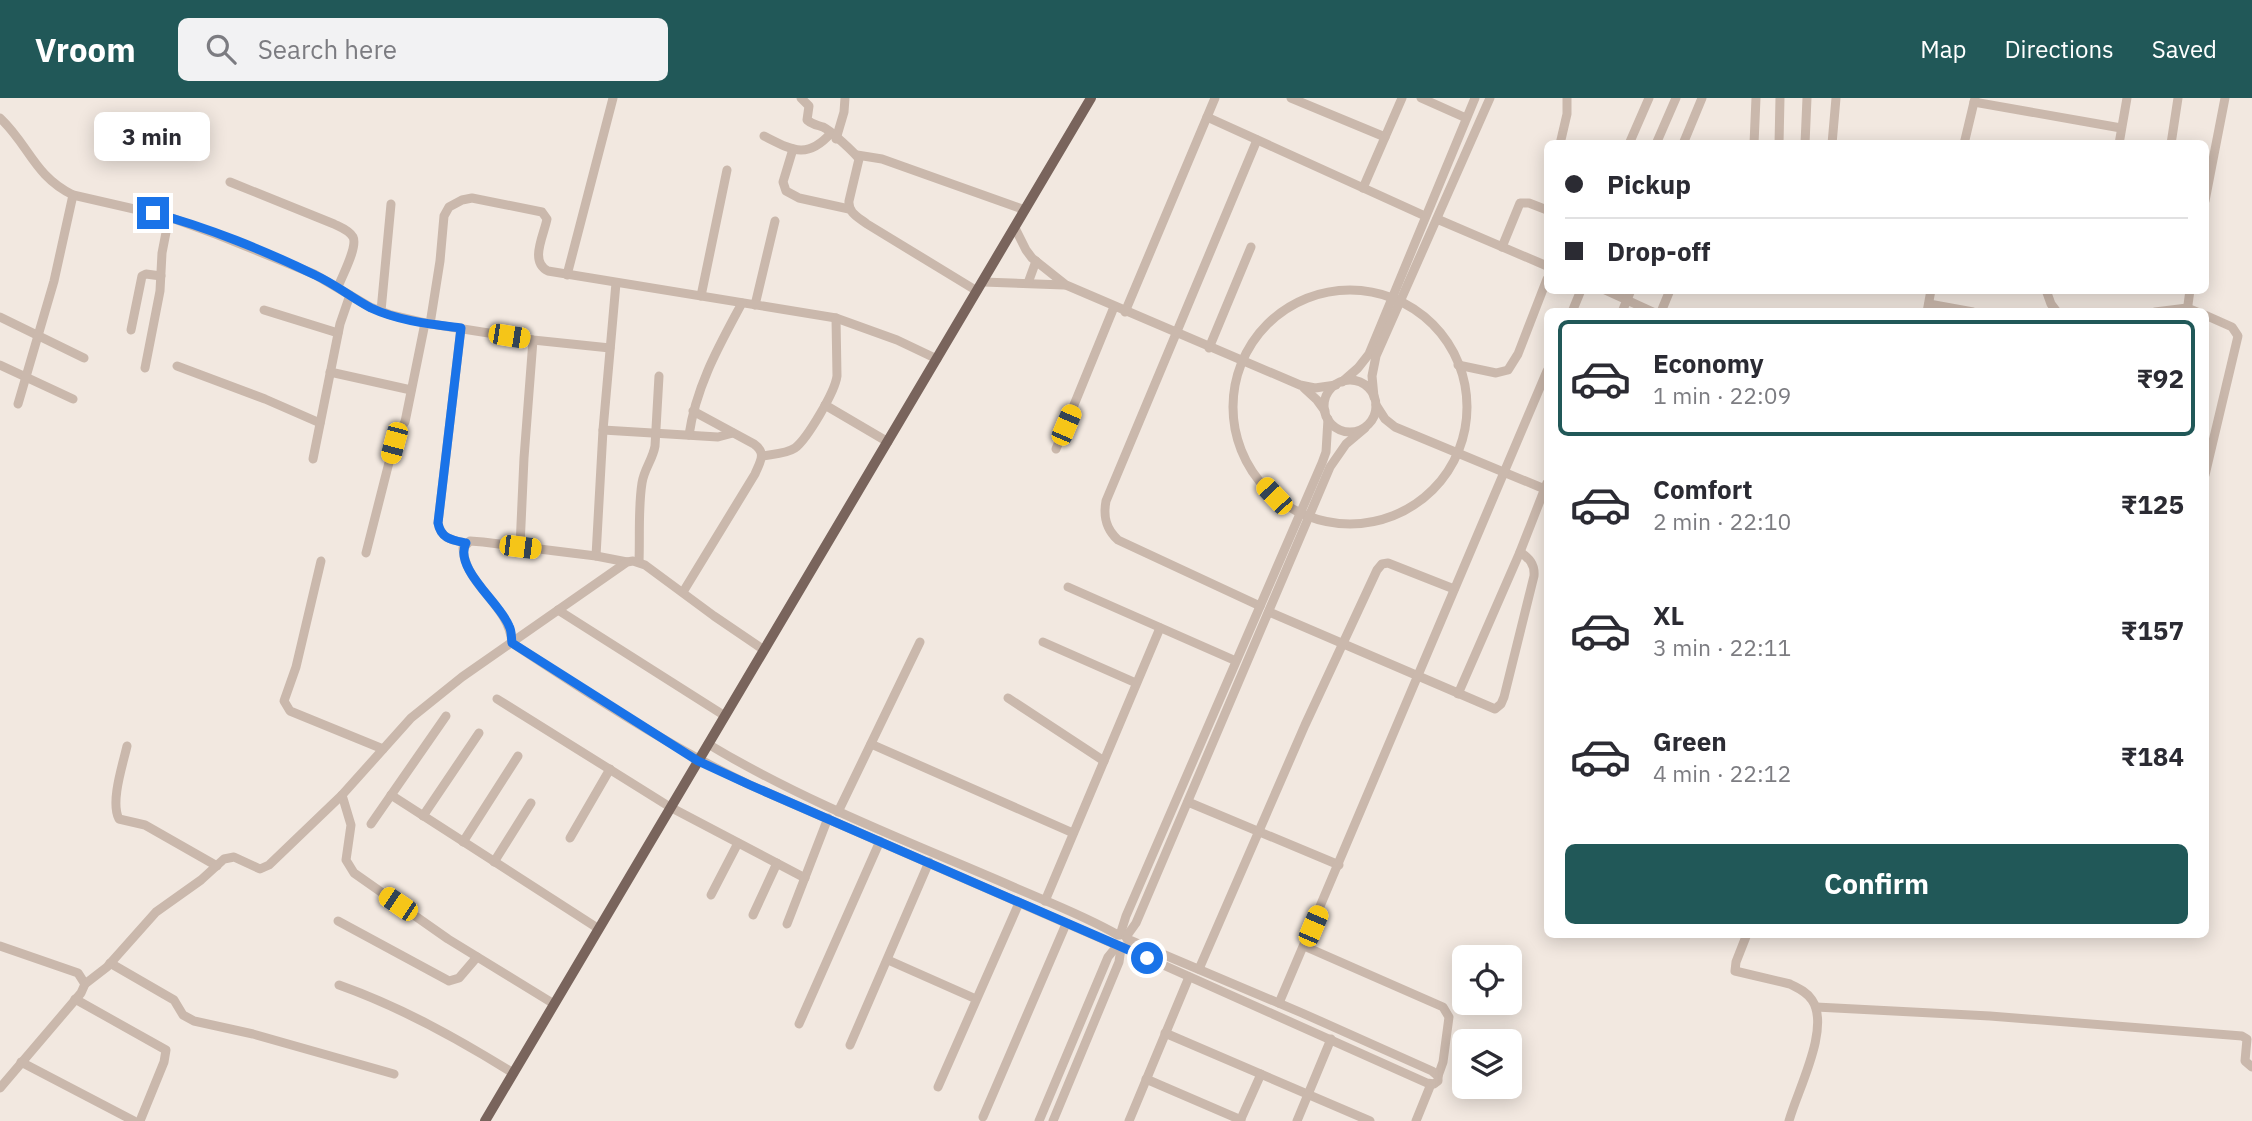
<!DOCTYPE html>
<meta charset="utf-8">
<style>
:root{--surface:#fff;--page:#f2f2f3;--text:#2b2b33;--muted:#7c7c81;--line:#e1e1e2;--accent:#215858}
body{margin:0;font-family:"IBM Plex Sans",sans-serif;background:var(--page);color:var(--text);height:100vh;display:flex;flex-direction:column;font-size:26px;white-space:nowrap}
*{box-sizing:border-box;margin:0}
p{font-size:23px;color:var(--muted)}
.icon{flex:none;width:38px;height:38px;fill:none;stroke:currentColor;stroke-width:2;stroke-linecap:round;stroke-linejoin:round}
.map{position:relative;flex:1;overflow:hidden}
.side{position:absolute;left:1544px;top:210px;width:665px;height:630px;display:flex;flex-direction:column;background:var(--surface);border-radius:10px;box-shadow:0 4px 18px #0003}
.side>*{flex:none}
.hud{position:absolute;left:1544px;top:42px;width:665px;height:154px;border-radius:10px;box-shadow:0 4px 18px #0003;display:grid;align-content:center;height:154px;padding:0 21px;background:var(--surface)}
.tools{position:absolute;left:1452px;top:847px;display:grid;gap:14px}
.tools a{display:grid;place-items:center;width:70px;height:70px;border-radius:10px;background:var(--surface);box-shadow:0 4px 18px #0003;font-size:35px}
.end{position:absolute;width:32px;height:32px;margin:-16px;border:9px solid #1a73e8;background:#fff;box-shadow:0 0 0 4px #fff}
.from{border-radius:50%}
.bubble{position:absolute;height:49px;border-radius:10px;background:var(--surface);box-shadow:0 4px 18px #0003;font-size:23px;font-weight:700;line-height:49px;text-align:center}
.car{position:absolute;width:21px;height:42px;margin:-21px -10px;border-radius:9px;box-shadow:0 0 5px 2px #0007;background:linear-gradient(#f5c518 24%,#345 0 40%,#f5c518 0 76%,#345 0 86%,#f5c518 0)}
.hud b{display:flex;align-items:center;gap:24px;height:66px;font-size:26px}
.hud b+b{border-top:2px solid var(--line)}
.hud i{width:18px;height:18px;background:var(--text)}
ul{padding:12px 0 0;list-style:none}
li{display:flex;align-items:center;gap:21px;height:116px;margin:0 14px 10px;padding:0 7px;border:4px solid transparent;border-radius:10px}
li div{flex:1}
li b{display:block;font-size:26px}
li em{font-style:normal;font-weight:700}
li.on{border-color:var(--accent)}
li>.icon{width:63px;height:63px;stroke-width:1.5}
.button{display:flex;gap:14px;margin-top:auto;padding:14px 21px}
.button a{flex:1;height:80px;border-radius:10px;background:var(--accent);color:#fff;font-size:28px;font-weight:700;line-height:80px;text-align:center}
header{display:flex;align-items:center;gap:42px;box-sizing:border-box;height:98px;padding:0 35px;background:var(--accent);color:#fff}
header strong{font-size:33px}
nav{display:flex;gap:38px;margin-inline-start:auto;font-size:24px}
.search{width:490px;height:63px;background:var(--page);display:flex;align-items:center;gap:18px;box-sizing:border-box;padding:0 24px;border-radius:10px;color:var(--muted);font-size:26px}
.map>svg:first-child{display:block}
</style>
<header>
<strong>Vroom</strong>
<div class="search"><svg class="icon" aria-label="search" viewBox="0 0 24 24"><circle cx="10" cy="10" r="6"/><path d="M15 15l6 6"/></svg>Search here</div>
<nav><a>Map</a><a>Directions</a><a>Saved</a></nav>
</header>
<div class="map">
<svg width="2252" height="1023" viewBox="0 0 2252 1023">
<rect width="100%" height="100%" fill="#f2e8e0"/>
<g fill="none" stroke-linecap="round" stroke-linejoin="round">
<g stroke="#cab8ac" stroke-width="9">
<path d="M801 0 809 8 807 22C813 27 817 27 823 29 830 32 855 55 859 61L849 103C848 115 858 119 867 126L977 193"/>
<polyline points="1291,0 1385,39"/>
<polyline points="1421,0 1466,20"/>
<polyline points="1974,4 2121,30"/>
<polyline points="1207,19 1425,118"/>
<path d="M0 20C29 47 34 78 73 97L169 119 218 137 314 176 370 209 391 217 425 225 533 242 610 250"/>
<path d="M764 38C792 52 807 62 831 35"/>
<polyline points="836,41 844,14 845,0"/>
<path d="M1257 42 1106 403C1103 419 1106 431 1118 442L1260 508"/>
<polyline points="1560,46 1567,16 1567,0"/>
<polyline points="1629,46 1649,0"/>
<polyline points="1656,46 1676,0"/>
<polyline points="1683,46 1702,0"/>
<polyline points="1754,46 1756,0"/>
<polyline points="1779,46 1780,0"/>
<polyline points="1805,46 1807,0"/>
<polyline points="1832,46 1836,0"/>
<polyline points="1964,46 1975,0"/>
<polyline points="2119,46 2127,0"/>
<polyline points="2171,46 2178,0"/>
<polyline points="793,51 783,84 786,93 799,100 849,111"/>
<polyline points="857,57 882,61 1025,112"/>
<path d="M230 84 334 126C340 129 349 132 353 139 358 149 342 178 338 189"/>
<polyline points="1363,90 1402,0"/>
<polyline points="2205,103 2225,0"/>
<polyline points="1437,121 1547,168"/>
<polyline points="1015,130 1026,152 1032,160 1066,187 1300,287 1315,290 1336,287"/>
<polyline points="1502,149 1520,105 1529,105 1547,112"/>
<polyline points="567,177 613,0"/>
<polyline points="983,184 1064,187"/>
<polyline points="1028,185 1036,163"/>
<circle cx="1350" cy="309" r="117"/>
<polyline points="1605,192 1653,214"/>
<polyline points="2046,192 2051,206 2057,214"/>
<polyline points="701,198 727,72"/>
<polyline points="1929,206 1973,214"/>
<polyline points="755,207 775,123"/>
<polyline points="264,212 338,235"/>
<polyline points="381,213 391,106"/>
<polyline points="1125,214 1215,0"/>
<polyline points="1572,214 1581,192"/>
<polyline points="1622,214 1631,192"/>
<polyline points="1661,214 1670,192"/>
<polyline points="1927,214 1931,192"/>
<polyline points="2155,214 2187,210 2197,214"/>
<polyline points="2187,214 2190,192"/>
<polyline points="2205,217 2232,229 2238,238 2205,377"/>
<polyline points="0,219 84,260"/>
<path d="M430 226 440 163 444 118 449 109 462 102 472 100 542 114 547 121C544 137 529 164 548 173L836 220 897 242 937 261"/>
<path d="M461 230 438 425C441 441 452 442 466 445"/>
<polyline points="131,232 142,178 146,176 161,178"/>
<polyline points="1209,250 1251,149"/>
<polyline points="0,267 73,301"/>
<polyline points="1458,267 1496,275 1508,272 1518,256 1547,181"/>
<polyline points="177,268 265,301 320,325"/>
<polyline points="145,270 160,193 162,155 169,119"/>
<polyline points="330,274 411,292"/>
<circle cx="1350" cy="308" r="26"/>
<polyline points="1342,284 1358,270 1369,256 1475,0"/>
<polyline points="1304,290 1317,302 1325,313"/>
<polyline points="1374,299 1372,278 1376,258 1490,0"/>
<polyline points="18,306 54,183 73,97"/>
<polyline points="825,307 888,344"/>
<polyline points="1376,307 1385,321 1395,329 1547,392"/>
<polyline points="603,332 718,339 733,335"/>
<path d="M689 337C696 288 719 248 742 205"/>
<polyline points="1056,351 1114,209"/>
<path d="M762 358C773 356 786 356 795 350 807 341 835 294 837 278L836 220"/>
<polyline points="313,361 340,226 350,197"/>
<polyline points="520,449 524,360 533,242"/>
<polyline points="366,455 396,337 405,324 425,225"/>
<polyline points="596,458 603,332 616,185"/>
<polyline points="321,463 296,569 284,603 290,613 383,651"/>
<path d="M627 464 596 458 483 444 470 443 463 450C465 488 509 506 512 545 589 596 666 647 750 687L1116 847"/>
<path d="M639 464C640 438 638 410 642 385 644 371 653 361 655 348L659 278"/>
<polyline points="1068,489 1236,563"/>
<path d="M683 494 755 376C760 364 767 355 754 346L693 313"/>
<polyline points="558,512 725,618"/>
<path d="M1269 514 1495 611 1501 606 1504 599 1534 478C1535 466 1529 460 1520 454"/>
<polyline points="1043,544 1136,585"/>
<polyline points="1458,596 1520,454 1547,385"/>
<polyline points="1008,600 1104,663"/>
<polyline points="497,601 670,709 805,780"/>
<path d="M708 646C801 702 902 741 1002 784 1040 801 1082 816 1118 837"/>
<polyline points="871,646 1073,735"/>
<path d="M127 648C123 666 110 704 119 721L145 727 217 768"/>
<polyline points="342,697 351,727 346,762 354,775 448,841 554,906"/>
<polyline points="391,697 599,831"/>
<polyline points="1188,704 1339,767"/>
<polyline points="838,714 920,544"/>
<polyline points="423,718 479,635"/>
<polyline points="371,726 446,618"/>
<polyline points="570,740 610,671"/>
<polyline points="463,744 518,658"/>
<polyline points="494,764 531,705"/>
<polyline points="711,797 738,745"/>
<polyline points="1045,803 1160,530"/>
<polyline points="753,817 777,765"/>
<polyline points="338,823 449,883 459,880 477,859"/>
<polyline points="787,826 828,720"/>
<path d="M1747 836 1736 864 1735 873 1790 886C1798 890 1807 894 1812 902 1831 930 1797 993 1789 1023"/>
<polyline points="1120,837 1126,818 1322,365 1326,354 1328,321"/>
<polyline points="1126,839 1136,825 1330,369 1346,346 1365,330"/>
<polyline points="0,848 78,875 85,886 81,895 0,990"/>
<polyline points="1304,848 1443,909 1449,919 1443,964 1438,978"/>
<polyline points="1123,849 1427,985 1434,986 1438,983 1438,978 1432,973 1302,915 1127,841"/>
<polyline points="888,862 976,901"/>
<polyline points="110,865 174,902 183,917 194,923 253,936 394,976"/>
<polyline points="1199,871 1305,627 1377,472 1382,466 1388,465 1454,491"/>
<polyline points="85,886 107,869 156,814 201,782 224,761 234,759 260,771 269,767 342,697 411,620 462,579 627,464 633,463 645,467 714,518 764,552"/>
<path d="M339 887C401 909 457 940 513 975"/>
<polyline points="75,901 166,952 164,964 140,1023"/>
<polyline points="1279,905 1547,273"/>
<polyline points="1816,909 1990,918 2242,938 2247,941 2245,963 2252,969"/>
<polyline points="799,926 880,743"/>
<polyline points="1165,935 1370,1023"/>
<polyline points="850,947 929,764"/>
<polyline points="21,964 134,1023"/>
<polyline points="1146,981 1241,1022"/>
<polyline points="938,989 1019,805"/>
<polyline points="983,1019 1066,826"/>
<polyline points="1039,1023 1108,859 1117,848 1121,850"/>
<polyline points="1053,1023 1119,864 1121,850"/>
<polyline points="1129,1023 1189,879"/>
<polyline points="1240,1023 1261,976"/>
<polyline points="1297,1023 1331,941"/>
<polyline points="1416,1023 1431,986"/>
</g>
<polyline stroke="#79645c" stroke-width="10" points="485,1023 1091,0"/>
</g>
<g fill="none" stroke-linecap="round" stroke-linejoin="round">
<path stroke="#1a73e8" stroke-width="9" d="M153 115C205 128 268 154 315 177 335 186 352 200 371 210 399 223 430 226 461 230L438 425C441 441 452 442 466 445 453 470 501 506 509 528 512 533 511 539 512 545L698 663 750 687 1147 860"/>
</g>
</svg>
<div class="tools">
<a><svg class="icon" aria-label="locate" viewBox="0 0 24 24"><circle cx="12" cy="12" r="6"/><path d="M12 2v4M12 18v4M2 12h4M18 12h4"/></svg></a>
<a><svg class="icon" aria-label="layers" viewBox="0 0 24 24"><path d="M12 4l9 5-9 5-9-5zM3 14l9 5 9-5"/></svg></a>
</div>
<i class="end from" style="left:1147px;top:860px"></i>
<i class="end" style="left:153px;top:115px"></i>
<div class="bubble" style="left:94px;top:14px;width:116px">3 min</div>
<i class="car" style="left:509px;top:238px;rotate:99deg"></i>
<i class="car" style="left:1066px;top:327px;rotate:23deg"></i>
<i class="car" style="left:394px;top:345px;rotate:195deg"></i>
<i class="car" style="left:1274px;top:398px;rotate:317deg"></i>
<i class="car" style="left:520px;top:449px;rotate:97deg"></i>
<i class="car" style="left:398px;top:806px;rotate:304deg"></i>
<i class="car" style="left:1313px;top:828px;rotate:23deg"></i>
<div class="hud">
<b><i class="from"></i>Pickup</b>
<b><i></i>Drop-off</b>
</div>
<section class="side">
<ul>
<li class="on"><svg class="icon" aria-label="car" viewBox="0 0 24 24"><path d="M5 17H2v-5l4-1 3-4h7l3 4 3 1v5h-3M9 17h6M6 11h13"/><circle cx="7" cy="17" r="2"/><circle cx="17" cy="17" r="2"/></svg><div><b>Economy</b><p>1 min · 22:09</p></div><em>₹92</em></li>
<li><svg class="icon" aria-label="car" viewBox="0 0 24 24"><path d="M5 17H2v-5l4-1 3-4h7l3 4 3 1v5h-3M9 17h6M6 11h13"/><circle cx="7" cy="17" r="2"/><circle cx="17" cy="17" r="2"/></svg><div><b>Comfort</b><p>2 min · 22:10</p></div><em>₹125</em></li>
<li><svg class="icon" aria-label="car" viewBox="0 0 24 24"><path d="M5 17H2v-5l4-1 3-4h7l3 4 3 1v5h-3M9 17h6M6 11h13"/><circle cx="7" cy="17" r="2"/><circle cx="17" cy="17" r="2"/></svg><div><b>XL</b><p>3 min · 22:11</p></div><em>₹157</em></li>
<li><svg class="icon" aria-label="car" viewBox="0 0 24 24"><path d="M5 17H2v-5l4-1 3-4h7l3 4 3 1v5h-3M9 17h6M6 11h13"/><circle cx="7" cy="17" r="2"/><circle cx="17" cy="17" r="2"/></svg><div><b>Green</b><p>4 min · 22:12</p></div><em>₹184</em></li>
</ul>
<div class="button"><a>Confirm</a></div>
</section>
</div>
